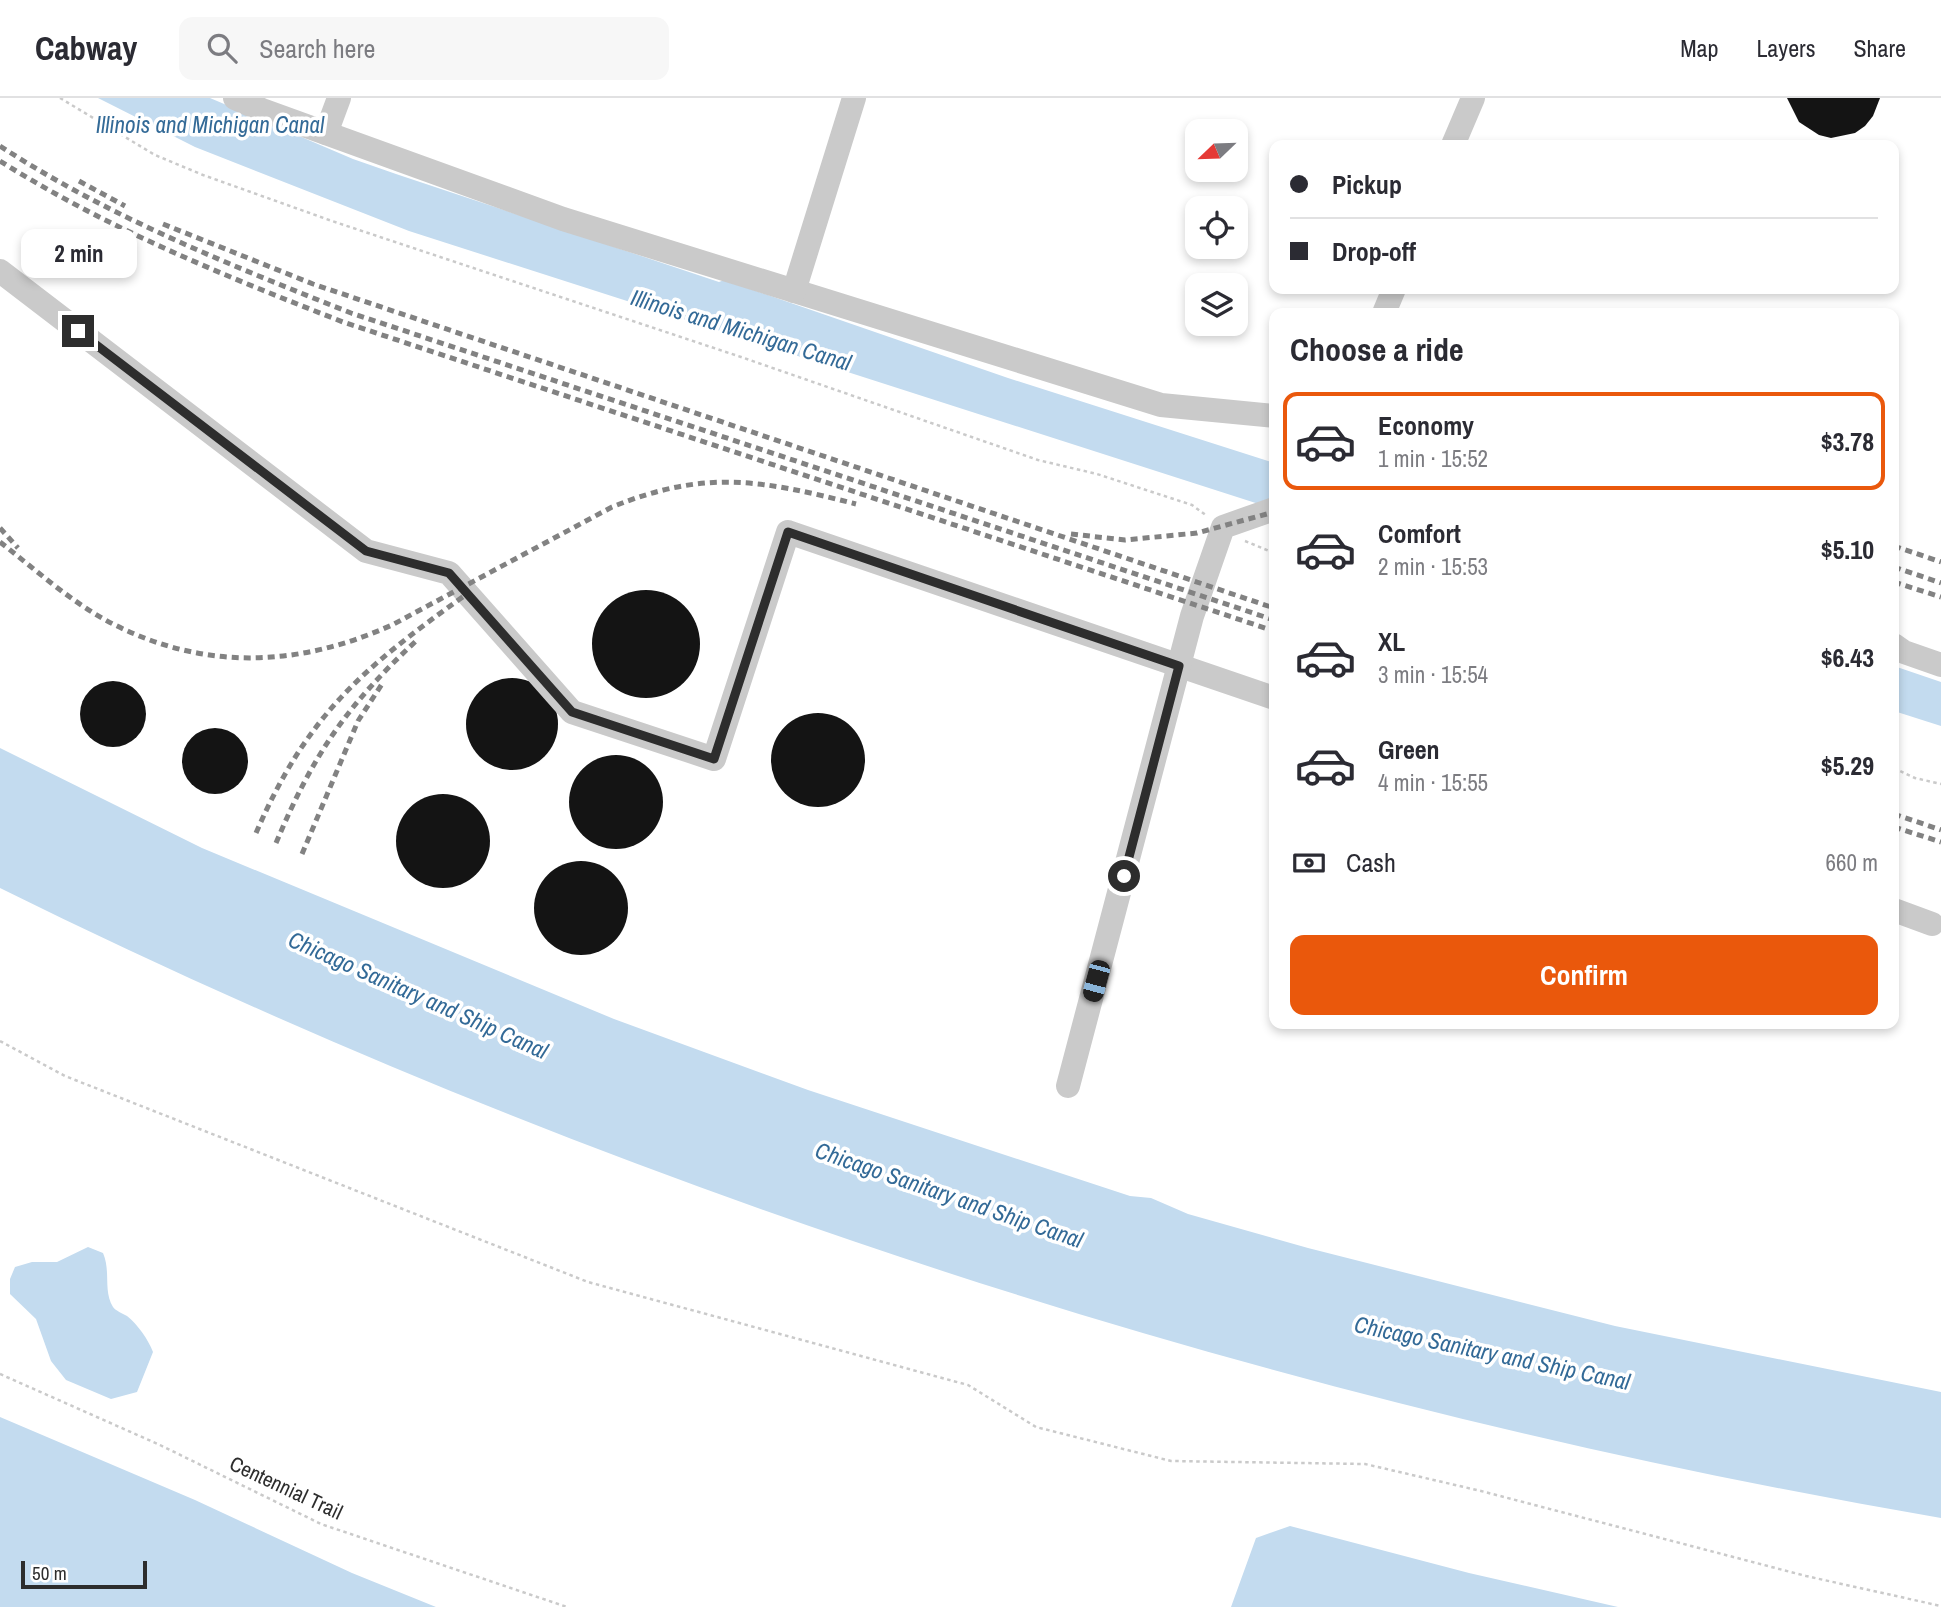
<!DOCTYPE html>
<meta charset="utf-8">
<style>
:root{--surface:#fff;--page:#f7f7f7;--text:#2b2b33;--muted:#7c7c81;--line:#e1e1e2;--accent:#ea580c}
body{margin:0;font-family:"Archivo Narrow",sans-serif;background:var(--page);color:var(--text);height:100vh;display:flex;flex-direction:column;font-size:26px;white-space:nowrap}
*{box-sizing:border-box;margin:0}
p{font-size:23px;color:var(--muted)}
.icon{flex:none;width:38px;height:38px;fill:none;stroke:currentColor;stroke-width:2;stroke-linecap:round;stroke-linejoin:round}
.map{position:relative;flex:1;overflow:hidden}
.side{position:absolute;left:1269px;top:210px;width:630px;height:721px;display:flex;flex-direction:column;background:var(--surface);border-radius:14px;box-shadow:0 4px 10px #0003}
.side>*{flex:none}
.hud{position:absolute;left:1269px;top:42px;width:630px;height:154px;border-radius:14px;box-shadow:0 4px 10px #0003;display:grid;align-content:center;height:154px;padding:0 21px;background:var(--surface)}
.needle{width:46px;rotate:247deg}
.buttons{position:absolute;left:1185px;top:21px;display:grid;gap:14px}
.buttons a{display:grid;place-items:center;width:63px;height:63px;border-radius:14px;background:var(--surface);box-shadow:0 4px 10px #0003;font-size:35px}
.scale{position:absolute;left:21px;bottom:18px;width:126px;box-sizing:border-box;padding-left:7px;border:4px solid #2d2d2d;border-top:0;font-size:19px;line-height:24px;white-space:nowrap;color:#2d2d2d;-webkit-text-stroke:5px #fff;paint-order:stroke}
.end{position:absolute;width:32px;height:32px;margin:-16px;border:9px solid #2d2d2d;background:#fff;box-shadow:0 0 0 4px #fff}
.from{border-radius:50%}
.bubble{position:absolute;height:49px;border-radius:14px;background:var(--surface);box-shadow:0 4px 10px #0003;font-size:23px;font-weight:700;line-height:49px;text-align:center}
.car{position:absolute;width:21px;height:42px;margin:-21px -10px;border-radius:9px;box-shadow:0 0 5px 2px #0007;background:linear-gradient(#222 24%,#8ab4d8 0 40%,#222 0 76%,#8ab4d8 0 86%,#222 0)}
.hud b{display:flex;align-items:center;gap:24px;height:66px;font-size:26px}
.hud b+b{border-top:2px solid var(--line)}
.hud i{width:18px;height:18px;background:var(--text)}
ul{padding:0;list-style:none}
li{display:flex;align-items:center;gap:21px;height:98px;margin:0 14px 10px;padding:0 7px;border:4px solid transparent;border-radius:14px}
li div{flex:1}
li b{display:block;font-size:26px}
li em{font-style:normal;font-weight:700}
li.selected{border-color:var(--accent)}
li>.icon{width:63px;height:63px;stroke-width:1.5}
h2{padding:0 21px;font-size:32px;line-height:84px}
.pay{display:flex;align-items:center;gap:18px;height:77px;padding:0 21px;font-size:26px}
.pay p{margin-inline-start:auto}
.button{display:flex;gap:14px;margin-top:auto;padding:14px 21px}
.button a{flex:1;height:80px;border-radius:14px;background:var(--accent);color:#fff;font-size:28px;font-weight:700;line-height:80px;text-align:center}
header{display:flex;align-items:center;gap:42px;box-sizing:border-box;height:98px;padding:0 35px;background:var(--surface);border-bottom:2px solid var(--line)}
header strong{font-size:33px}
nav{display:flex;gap:38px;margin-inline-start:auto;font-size:24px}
.search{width:490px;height:63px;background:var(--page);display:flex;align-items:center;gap:18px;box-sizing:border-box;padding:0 24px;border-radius:14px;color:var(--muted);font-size:26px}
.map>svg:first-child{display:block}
</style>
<header>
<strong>Cabway</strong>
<div class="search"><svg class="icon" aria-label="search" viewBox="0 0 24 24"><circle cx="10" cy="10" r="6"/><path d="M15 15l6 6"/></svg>Search here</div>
<nav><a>Map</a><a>Layers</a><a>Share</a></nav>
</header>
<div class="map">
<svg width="1941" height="1509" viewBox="0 0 1941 1509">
<rect width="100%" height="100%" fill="#fff"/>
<g fill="#c3dbef">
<polygon points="98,0 210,0 353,61 396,76 719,184 724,182 1008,280 1274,365 1274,411 409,133 195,49"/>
<polygon points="1894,568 1941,584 1941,628 1894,613"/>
<path d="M0 650 202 750 614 921 808 992 1130 1098 1151 1100 1188 1116 1308 1150 1615 1228 1941 1294V1420C1274 1306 607 1090 0 790Z"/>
<path d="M88 1149 103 1155C111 1173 103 1193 113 1209 116 1213 122 1215 127 1218 138 1227 148 1241 153 1254L137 1294 111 1301 66 1282 51 1263 36 1221 10 1196V1181L15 1169 32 1164H57Z"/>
<polygon points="0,1319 195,1402 352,1475 436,1509 0,1509"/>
<polygon points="1290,1428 1469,1475 1618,1509 1231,1509 1256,1440"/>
</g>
<g fill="#141414">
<polygon points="1787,0 1880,0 1873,18 1865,28 1855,35 1831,40 1819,37 1799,24"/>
<circle cx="646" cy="546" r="54"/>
<circle cx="512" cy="626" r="46"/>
<circle cx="113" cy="616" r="33"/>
<circle cx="818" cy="662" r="47"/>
<circle cx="215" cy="663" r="33"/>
<circle cx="616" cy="704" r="47"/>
<circle cx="443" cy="743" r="47"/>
<circle cx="581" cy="810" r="47"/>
</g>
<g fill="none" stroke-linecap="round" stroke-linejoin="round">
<g stroke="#cacaca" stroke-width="2.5" stroke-dasharray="3.5 3.5" stroke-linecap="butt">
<polyline points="60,0 155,57 203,77 332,123 741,259 1038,362 1097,376 1192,407 1207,418"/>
<polyline points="1245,443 1274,455"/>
<polyline points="1894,670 1915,680 1941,686"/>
<polyline points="0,943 65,978 588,1184 968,1287 1036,1329 1171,1363 1365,1366 1481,1393 1806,1478 1941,1508"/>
<polyline points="0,1276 160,1347 321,1426 567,1509"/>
</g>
<g stroke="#cacaca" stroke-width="24">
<polyline points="235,0 262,12 563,121 1161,307 1274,318"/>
<polyline points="326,35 339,0"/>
<polyline points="1453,47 1473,0"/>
<polyline points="0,173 366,453 449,475 572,614 714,661 788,434 1274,600"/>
<polyline points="794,193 854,0"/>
<polyline points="1384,215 1394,191"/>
<polyline points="1894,547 1904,554 1941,567"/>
<polyline points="1894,812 1932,826"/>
<polyline points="1068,988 1192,518 1223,429 1274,411"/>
</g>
<g stroke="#828282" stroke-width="5" stroke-dasharray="7 5" stroke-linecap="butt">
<path d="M0 48C109 119 230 167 351 215L1274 522"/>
<path d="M0 63C108 131 225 178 343 224L1274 533"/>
<polyline points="79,83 125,108"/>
<polyline points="163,126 313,186 1274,510"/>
<polyline points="0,430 18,450"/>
<polyline points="1071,436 1125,442 1197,435 1274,414"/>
<path d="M0 444C36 472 72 505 113 526 206 573 298 569 392 527L612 409C706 371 761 382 856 406"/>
<polyline points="1894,448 1941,464"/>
<polyline points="1894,469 1941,485"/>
<polyline points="1894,484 1941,499"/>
<polyline points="1894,716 1941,732"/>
<polyline points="1894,729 1941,744"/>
<path d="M256 735C307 617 362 571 464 498"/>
<path d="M276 745C313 657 346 608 416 543"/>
<polyline points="302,756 358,623 382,586"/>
</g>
</g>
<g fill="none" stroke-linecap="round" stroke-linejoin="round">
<polyline stroke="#2d2d2d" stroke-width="9" points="78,233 366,453 449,475 572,614 714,661 788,434 1179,568 1124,778"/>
</g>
<g text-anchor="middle" stroke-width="7" stroke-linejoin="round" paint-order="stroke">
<g font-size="21" fill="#2d2d2d" stroke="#fff">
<text transform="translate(286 1390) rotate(25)" y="7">Centennial Trail</text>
</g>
<g font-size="23" font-style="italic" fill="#336a97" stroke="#fff">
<text x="210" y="35">Illinois and Michigan Canal</text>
<text transform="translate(741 232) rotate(17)" y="8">Illinois and Michigan Canal</text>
<text transform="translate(418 897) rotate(24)" y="8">Chicago Sanitary and Ship Canal</text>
<text transform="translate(949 1097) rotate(19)" y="8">Chicago Sanitary and Ship Canal</text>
<text transform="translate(1492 1255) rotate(12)" y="8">Chicago Sanitary and Ship Canal</text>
</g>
</g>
</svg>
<div class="buttons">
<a><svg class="needle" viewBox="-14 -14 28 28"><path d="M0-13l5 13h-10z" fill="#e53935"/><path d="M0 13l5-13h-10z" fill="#7c7c81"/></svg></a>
<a><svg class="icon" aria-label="locate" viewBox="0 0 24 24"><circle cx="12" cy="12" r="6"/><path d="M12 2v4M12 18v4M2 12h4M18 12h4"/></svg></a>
<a><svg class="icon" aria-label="layers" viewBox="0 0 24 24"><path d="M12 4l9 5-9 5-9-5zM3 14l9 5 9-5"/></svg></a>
</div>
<div class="scale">50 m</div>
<i class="end from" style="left:1124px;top:778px"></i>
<i class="end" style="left:78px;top:233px"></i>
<div class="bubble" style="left:21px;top:131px;width:116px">2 min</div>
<i class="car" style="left:1096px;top:883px;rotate:195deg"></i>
<div class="hud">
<b><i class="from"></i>Pickup</b>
<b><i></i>Drop-off</b>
</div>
<section class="side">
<h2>Choose a ride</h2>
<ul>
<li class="selected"><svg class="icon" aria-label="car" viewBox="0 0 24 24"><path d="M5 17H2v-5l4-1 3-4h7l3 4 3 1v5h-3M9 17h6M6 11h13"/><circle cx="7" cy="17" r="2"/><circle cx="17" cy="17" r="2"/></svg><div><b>Economy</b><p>1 min · 15:52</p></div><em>$3.78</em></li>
<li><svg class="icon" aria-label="car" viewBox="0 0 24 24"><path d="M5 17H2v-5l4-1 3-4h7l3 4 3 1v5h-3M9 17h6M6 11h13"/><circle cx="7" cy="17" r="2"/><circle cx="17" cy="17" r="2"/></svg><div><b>Comfort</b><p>2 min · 15:53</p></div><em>$5.10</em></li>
<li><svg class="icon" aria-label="car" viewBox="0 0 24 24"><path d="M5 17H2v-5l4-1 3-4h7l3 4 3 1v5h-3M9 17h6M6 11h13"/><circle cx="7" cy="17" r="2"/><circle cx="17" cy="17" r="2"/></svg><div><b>XL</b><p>3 min · 15:54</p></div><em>$6.43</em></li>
<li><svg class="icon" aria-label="car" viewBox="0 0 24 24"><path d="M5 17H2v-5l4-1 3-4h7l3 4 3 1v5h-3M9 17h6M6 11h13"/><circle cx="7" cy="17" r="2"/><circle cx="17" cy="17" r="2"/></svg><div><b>Green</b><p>4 min · 15:55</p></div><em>$5.29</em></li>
</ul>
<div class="pay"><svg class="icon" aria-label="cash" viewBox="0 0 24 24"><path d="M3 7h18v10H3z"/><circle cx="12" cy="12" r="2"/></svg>Cash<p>660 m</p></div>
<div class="button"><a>Confirm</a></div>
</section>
</div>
